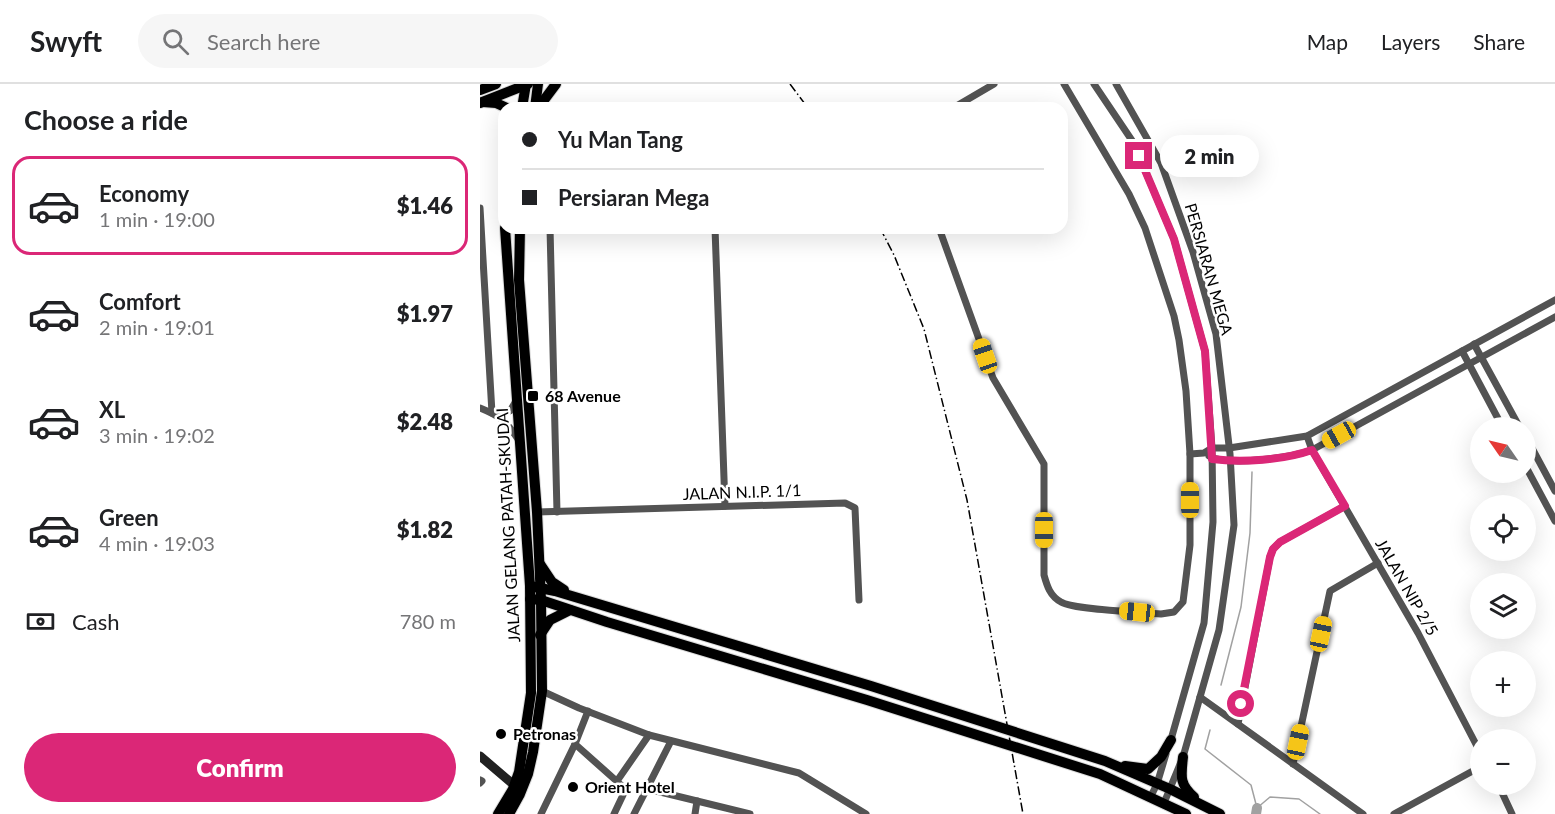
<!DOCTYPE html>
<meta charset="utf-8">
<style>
:root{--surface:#fff;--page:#f6f6f6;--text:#202124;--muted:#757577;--line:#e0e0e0;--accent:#db2777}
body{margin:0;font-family:Lato,sans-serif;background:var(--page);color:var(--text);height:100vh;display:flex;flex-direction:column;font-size:22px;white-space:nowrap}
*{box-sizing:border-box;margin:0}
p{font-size:20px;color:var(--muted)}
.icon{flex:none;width:33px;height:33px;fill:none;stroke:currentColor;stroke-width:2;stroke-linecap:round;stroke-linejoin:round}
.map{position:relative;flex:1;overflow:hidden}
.details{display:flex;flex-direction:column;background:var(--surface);width:480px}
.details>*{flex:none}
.banner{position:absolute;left:18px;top:18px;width:570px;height:132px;border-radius:18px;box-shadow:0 6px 24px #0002;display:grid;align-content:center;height:132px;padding:0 24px;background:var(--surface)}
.needle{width:39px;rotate:304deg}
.tools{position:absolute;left:990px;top:333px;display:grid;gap:12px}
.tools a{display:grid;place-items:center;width:66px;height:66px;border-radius:50%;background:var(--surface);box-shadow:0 6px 24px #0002;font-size:30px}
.end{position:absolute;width:27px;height:27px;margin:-14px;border:8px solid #db2777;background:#fff;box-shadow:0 0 0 3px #fff}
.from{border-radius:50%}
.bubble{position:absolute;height:42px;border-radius:21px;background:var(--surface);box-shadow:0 6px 24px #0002;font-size:20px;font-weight:800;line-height:42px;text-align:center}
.car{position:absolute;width:18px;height:36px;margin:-18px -9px;border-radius:8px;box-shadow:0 0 4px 2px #0007;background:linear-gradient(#f5c518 24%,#345 0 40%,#f5c518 0 76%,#345 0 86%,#f5c518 0)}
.banner b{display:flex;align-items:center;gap:21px;height:57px;font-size:22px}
.banner b+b{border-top:2px solid var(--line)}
.banner i{width:15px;height:15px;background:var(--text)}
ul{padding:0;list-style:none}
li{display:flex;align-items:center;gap:18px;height:99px;margin:0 12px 9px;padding:0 12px;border:3px solid transparent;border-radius:18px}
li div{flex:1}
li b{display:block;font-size:22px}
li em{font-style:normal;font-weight:800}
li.current{border-color:var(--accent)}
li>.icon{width:54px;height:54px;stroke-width:1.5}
h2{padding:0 24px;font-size:27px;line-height:72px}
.pay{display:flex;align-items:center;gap:15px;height:66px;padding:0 24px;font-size:22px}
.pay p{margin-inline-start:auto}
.cta{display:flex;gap:12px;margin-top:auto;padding:12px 24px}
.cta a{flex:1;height:69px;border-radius:36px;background:var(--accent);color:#fff;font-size:24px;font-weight:800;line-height:69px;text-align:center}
header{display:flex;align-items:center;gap:36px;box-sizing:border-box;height:84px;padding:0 30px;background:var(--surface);border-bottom:2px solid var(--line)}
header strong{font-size:28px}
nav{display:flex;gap:33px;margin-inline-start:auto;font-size:21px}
.search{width:420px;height:54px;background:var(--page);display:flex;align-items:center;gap:15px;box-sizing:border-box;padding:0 21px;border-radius:33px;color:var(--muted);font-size:22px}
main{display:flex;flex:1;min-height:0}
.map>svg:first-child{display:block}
</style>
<header>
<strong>Swyft</strong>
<div class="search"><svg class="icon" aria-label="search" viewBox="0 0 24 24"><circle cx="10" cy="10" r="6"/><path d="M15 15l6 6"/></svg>Search here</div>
<nav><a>Map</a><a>Layers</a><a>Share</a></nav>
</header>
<main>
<section class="details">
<h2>Choose a ride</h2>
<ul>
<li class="current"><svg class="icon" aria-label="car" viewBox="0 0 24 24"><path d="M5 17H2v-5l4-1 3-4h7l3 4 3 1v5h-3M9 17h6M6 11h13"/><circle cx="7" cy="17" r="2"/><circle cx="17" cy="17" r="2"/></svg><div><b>Economy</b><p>1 min · 19:00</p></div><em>$1.46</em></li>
<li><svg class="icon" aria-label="car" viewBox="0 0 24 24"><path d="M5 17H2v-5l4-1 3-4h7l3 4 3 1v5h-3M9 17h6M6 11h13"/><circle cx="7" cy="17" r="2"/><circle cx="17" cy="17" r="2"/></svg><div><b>Comfort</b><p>2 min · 19:01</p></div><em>$1.97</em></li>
<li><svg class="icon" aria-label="car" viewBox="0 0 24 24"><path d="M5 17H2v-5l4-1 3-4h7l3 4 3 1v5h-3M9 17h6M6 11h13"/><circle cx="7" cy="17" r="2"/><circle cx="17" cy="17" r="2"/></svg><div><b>XL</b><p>3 min · 19:02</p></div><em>$2.48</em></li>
<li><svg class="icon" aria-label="car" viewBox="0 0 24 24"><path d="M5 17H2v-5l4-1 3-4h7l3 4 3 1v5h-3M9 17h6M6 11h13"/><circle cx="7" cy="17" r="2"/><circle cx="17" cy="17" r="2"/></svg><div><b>Green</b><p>4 min · 19:03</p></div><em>$1.82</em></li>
</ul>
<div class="pay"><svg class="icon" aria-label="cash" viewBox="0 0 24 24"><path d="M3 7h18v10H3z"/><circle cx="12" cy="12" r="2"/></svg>Cash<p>780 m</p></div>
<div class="cta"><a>Confirm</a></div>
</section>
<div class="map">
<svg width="1075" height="730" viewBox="0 0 1075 730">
<rect width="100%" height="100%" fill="#fff"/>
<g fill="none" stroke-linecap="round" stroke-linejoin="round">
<g stroke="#a1a1a1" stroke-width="1.5">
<polyline points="741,601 761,523 770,449 772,388"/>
<polyline points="730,646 725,665 771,701 777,724 790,713 819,715 840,730"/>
</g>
<polyline stroke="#a1a1a1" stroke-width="10" points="776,730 777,724"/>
<g stroke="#dbdbdb" stroke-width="12">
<g id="primary">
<polyline points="0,6 16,0"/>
<polyline points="3,18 16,19 27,24"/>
<polyline points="0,19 48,0"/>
<polyline points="42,24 46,0"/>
<polyline points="55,24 58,0"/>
<polyline points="58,24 76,0"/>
<polyline points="60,480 72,498 84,506"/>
<polyline points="50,502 75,507 391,602 625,677 690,705 740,730"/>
<polyline points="50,515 61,516 127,538 387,616 620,690 706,730"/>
<polyline points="60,551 70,536 90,526"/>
<path d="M703 673C701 692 699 700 714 713"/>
<polyline points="645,682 668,685 681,673 691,656"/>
<polyline points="18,730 33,705 39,688 51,609 50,502 25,144"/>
<polyline points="29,730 40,710 48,690 53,668 62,607 61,516 57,428 39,196 40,144"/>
</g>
</g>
<g stroke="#535353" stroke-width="7">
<polyline points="614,0 653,58 694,155 725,267 732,364 733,438 724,539 690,659"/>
<polyline points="636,0 681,79 713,168 736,250 750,370 754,441 739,546 703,673 684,719"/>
<polyline points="473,24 514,0"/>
<polyline points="0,124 12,329"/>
<polyline points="70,144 77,428"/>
<polyline points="235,144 245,422"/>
<path d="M459 144 513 294 564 380V491C567 502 570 512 581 518 594 526 661 528 681 530L694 528 703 518 710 461V370L706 307 699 256 694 232 665 144 649 110 584 0"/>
<polyline points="994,260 1040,344"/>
<polyline points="982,267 1023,344"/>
<path d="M0 324C20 332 26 337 38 355"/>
<polyline points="16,331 30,327 36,317"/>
<polyline points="827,352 832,366 938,549 1000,668"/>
<polyline points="1046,353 1075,407"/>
<polyline points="710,370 724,369 732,364 749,364 827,352 1075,216"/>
<path d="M729 372C747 383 813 373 832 366L1075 233"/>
<polyline points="1046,383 1075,437"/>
<polyline points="57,428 365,419 375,424 379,516"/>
<polyline points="62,607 99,624 169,651 319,689 386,730"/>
<polyline points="720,613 883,730"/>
<polyline points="758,640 790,473 793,465 800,458 865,422"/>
<polyline points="95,660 141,701 143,711 134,730"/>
<polyline points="813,680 850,507 898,479"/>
<polyline points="0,696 2,697 0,699"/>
<polyline points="137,697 169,651"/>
<polyline points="1018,700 1032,730"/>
<polyline points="168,705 270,730"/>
<polyline points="671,712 677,700 686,670"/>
<polyline points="61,730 95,660 108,627"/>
<polyline points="154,730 191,657"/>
<polyline points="215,730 217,717"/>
<polyline points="914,730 1000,683"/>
</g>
<polyline stroke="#202020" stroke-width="9" points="0,672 34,701"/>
<use href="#primary" stroke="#000" stroke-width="10"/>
<g stroke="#000" stroke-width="1.5" stroke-dasharray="9 3 1.5 3" stroke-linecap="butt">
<polyline points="310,0 328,24"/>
<polyline points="400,144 414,171 444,245 487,416 543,730"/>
</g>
</g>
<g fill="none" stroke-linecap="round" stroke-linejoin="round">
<path stroke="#db2777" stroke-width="8" d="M659 72 694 155 725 267 732 375C762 379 804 376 832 366L865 422 800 458 793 465 790 473 761 620"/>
</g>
<g fill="#000" stroke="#fff" stroke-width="2">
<rect x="47" y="306" width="12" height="12" rx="3"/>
<circle cx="21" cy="650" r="6"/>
<circle cx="93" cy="703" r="6"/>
</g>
<g text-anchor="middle" stroke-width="5" stroke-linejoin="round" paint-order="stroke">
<g font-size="16" fill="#000" stroke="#fff">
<text transform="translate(729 185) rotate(74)" y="6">PERSIARAN MEGA</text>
<text transform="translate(262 408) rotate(-2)" y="6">JALAN N.I.P. 1/1</text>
<text transform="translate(28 441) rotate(-93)" y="6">JALAN GELANG PATAH-SKUDAI</text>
<text transform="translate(927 503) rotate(60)" y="6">JALAN NIP 2/5</text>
</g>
<g font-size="16" font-weight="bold" fill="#000" stroke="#fff" text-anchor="start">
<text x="65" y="318">68 Avenue</text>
<text x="33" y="656">Petronas</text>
<text x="105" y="709">Orient Hotel</text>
</g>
</g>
</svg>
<div class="tools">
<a><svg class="needle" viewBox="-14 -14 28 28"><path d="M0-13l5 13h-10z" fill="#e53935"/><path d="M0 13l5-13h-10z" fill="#757577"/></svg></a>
<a><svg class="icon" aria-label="locate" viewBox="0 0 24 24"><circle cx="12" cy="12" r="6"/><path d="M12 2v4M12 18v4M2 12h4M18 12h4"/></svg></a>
<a><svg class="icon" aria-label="layers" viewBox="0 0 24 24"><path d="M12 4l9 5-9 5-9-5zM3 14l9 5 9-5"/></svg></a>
<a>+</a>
<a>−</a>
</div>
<i class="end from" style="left:761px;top:620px"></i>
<i class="end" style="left:659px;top:72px"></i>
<div class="bubble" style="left:680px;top:51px;width:99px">2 min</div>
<i class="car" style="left:505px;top:272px;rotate:341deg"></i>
<i class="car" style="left:859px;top:351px;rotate:241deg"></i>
<i class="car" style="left:710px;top:416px;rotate:0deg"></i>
<i class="car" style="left:564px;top:446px;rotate:180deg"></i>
<i class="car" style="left:657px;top:528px;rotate:276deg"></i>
<i class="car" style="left:841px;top:550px;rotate:12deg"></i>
<i class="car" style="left:818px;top:658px;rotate:12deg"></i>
<div class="banner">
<b><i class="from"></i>Yu Man Tang</b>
<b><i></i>Persiaran Mega</b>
</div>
</div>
</main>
